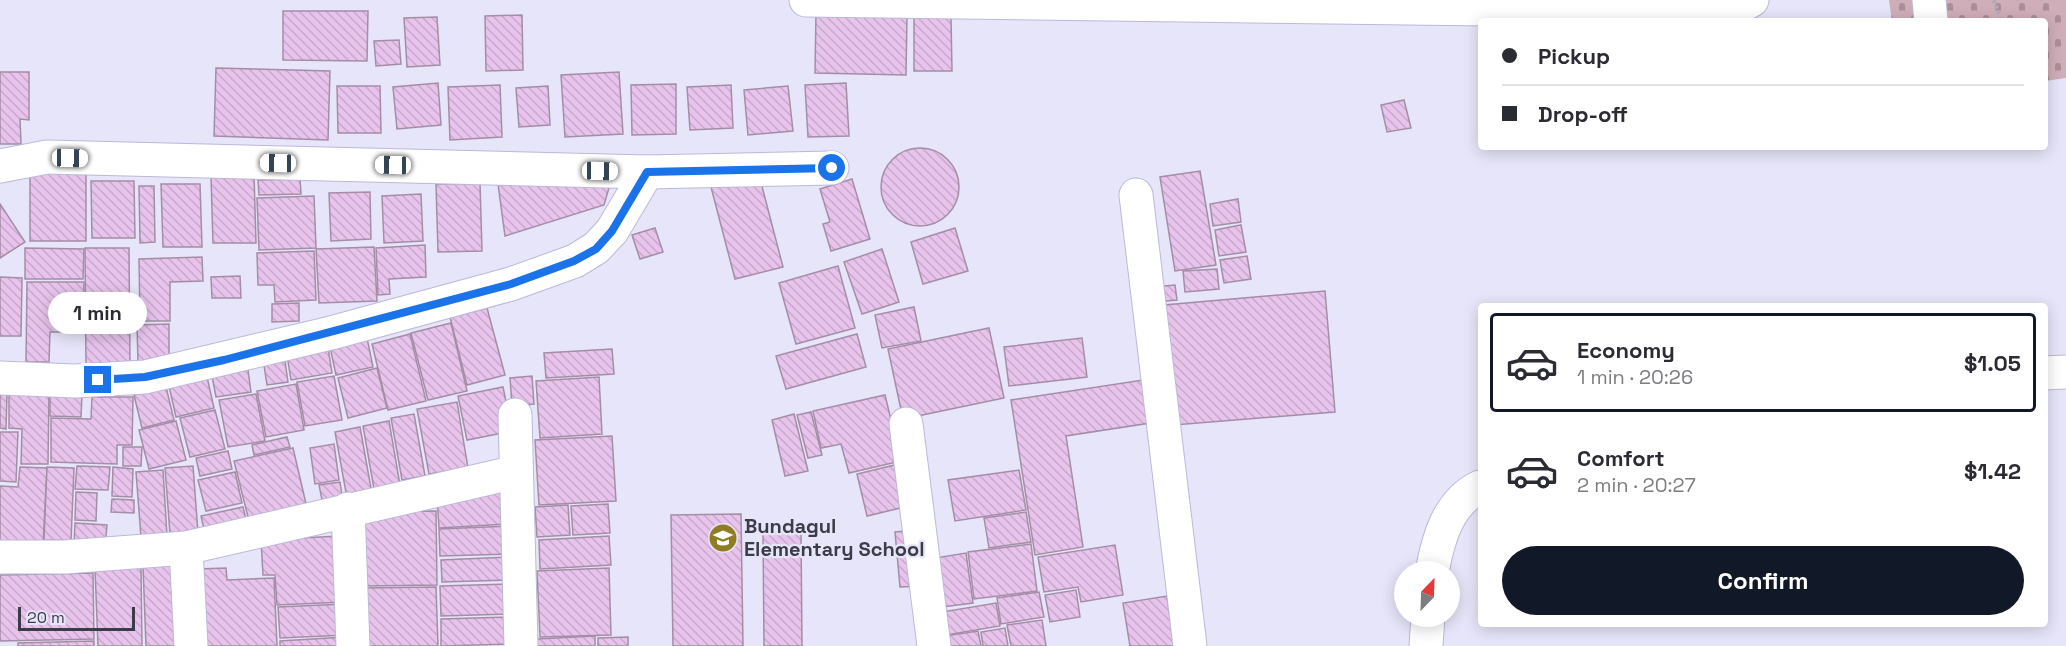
<!DOCTYPE html>
<meta charset="utf-8">
<style>
:root{--surface:#fff;--page:#f2f2f3;--text:#2b2b33;--muted:#7c7c81;--line:#e1e1e2;--accent:#111827}
body{margin:0;font-family:"Space Grotesk",sans-serif;background:var(--page);color:var(--text);height:100vh;display:flex;flex-direction:column;font-size:22px;white-space:nowrap}
*{box-sizing:border-box;margin:0}
p{font-size:20px;color:var(--muted)}
.icon{flex:none;width:33px;height:33px;fill:none;stroke:currentColor;stroke-width:2;stroke-linecap:round;stroke-linejoin:round}
.map{position:relative;flex:1;overflow:hidden}
.drawer{position:absolute;left:1478px;top:303px;width:570px;height:324px;display:flex;flex-direction:column;background:var(--surface);border-radius:6px;box-shadow:0 3px 15px #0003}
.drawer>*{flex:none}
.guide{position:absolute;left:1478px;top:18px;width:570px;height:132px;border-radius:6px;box-shadow:0 3px 15px #0003;display:grid;align-content:center;height:132px;padding:0 24px;background:var(--surface)}
.needle{width:39px;rotate:23deg}
.fabs{position:absolute;left:1394px;top:561px;display:grid;gap:12px}
.fabs a{display:grid;place-items:center;width:66px;height:66px;border-radius:50%;background:var(--surface);box-shadow:0 3px 15px #0003;font-size:30px}
.scale{position:absolute;left:18px;bottom:15px;width:117px;box-sizing:border-box;padding-left:6px;border:3px solid #3c3b48;border-top:0;font-size:16px;line-height:21px;white-space:nowrap;color:#3c3b48;-webkit-text-stroke:4px #e7e5f9;paint-order:stroke}
.end{position:absolute;width:27px;height:27px;margin:-14px;border:8px solid #1a73e8;background:#fff;box-shadow:0 0 0 3px #fff}
.from{border-radius:50%}
.bubble{position:absolute;height:42px;border-radius:21px;background:var(--surface);box-shadow:0 3px 15px #0003;font-size:20px;font-weight:700;line-height:42px;text-align:center}
.car{position:absolute;width:18px;height:36px;margin:-18px -9px;border-radius:8px;box-shadow:0 0 4px 2px #0007;background:linear-gradient(#fff 24%,#345 0 40%,#fff 0 76%,#345 0 86%,#fff 0)}
.guide b{display:flex;align-items:center;gap:21px;height:57px;font-size:22px}
.guide b+b{border-top:2px solid var(--line)}
.guide i{width:15px;height:15px;background:var(--text)}
ul{padding:10px 0 0;list-style:none}
li{display:flex;align-items:center;gap:18px;height:99px;margin:0 12px 9px;padding:0 12px;border:3px solid transparent;border-radius:6px}
li div{flex:1}
li b{display:block;font-size:22px}
li em{font-style:normal;font-weight:700}
li.selected{border-color:var(--accent)}
li>.icon{width:54px;height:54px;stroke-width:1.5}
.primary-button{display:flex;gap:12px;margin-top:auto;padding:12px 24px}
.primary-button a{flex:1;height:69px;border-radius:36px;background:var(--accent);color:#fff;font-size:24px;font-weight:700;line-height:69px;text-align:center}
.map>svg:first-child{display:block}
</style>
<div class="map">
<svg width="2066" height="646" viewBox="0 0 2066 646">
<defs>
<pattern id="cemetery-stones" width="16" height="16" patternUnits="userSpaceOnUse" patternTransform="scale(1.5)"><rect width="16" height="16" fill="#d0aeb9"/><path d="M2 7V4a2 2 0 0 1 4 0v3zM10 15v-3a2 2 0 0 1 4 0v3z" fill="#aa8f98"/></pattern>
<pattern id="building-back-hatch" width="6" height="6" patternUnits="userSpaceOnUse" patternTransform="scale(1.5)"><rect width="6" height="6" fill="#e8c4ec"/><path d="M-1 5l2 2M0 0l6 6M5-1l2 2" fill="none" stroke="#c8a9cc"/></pattern>
</defs>
<rect width="100%" height="100%" fill="#e7e5f9"/>
<polygon fill="url(#cemetery-stones)" points="1889,0 2066,0 2066,78 2045,81 2044,21 1892,21"/>
<g fill="url(#building-back-hatch)" stroke="#a48da7" stroke-width="1.5">
<polygon points="283,11 368,11 367,61 283,60"/>
<polygon points="816,12 907,15 906,75 815,73"/>
<polygon points="522,15 523,70 486,71 485,16"/>
<polygon points="437,17 440,65 407,67 404,18"/>
<polygon points="914,17 951,17 952,71 914,71"/>
<polygon points="399,40 401,64 376,66 374,41"/>
<polygon points="216,68 330,71 328,140 214,136"/>
<polygon points="0,72 29,72 29,120 20,119 21,144 0,144"/>
<polygon points="619,72 623,134 565,137 561,75"/>
<polygon points="438,83 441,125 397,129 393,87"/>
<polygon points="846,83 849,136 808,137 805,85"/>
<polygon points="676,84 676,134 632,135 631,85"/>
<polygon points="500,85 502,137 450,140 448,87"/>
<polygon points="731,85 733,128 690,130 687,87"/>
<polygon points="337,86 380,86 381,133 338,133"/>
<polygon points="548,86 550,125 519,127 516,88"/>
<polygon points="788,86 793,131 748,135 744,90"/>
<polygon points="1404,100 1411,128 1387,132 1381,105"/>
<circle cx="920" cy="187" r="39"/>
<rect x="30" y="166" width="56" height="75"/>
<polygon points="1200,171 1216,265 1175,271 1160,177"/>
<polygon points="254,175 256,243 213,243 211,176"/>
<polygon points="759,175 783,267 735,279 711,187"/>
<polygon points="300,179 301,194 259,195 258,180"/>
<polygon points="852,179 870,239 831,251 823,224 830,222 820,189"/>
<polygon points="91,181 134,181 135,238 92,238"/>
<polygon points="611,181 604,205 505,236 498,184"/>
<polygon points="480,183 482,251 438,252 436,184"/>
<polygon points="161,184 200,184 202,247 163,247"/>
<polygon points="139,186 154,186 155,242 140,243"/>
<polygon points="370,192 371,239 331,241 329,193"/>
<polygon points="421,194 423,241 384,243 382,196"/>
<polygon points="314,196 316,248 259,250 257,198"/>
<polygon points="1238,199 1241,222 1213,226 1210,204"/>
<polygon points="0,204 25,242 0,258"/>
<polygon points="1241,225 1246,252 1219,256 1215,230"/>
<polygon points="655,228 663,252 640,259 632,235"/>
<polygon points="955,228 968,271 923,284 911,242"/>
<polygon points="425,245 426,277 389,279 390,294 378,295 376,248"/>
<polygon points="374,247 377,301 319,303 316,249"/>
<polygon points="25,248 84,249 83,279 25,279"/>
<polygon points="85,248 129,248 130,367 86,367"/>
<polygon points="882,249 899,302 862,314 844,262"/>
<polygon points="314,251 316,300 275,302 274,285 258,285 257,253"/>
<polygon points="1247,256 1251,279 1224,283 1220,260"/>
<polygon points="202,257 203,281 170,282 170,321 140,321 139,259"/>
<polygon points="838,266 855,328 796,344 779,283"/>
<polygon points="1217,269 1219,289 1185,292 1183,271"/>
<polygon points="240,276 241,298 212,298 211,277"/>
<polygon points="0,277 22,278 21,336 0,336"/>
<polygon points="27,282 84,282 83,332 50,332 49,362 26,362"/>
<polygon points="1175,285 1177,300 1154,302 1153,287"/>
<polygon points="1325,291 1335,412 1174,425 1164,305"/>
<polygon points="299,303 299,321 272,322 272,304"/>
<polygon points="914,307 921,341 882,348 875,315"/>
<polygon points="487,308 505,375 467,385 450,317"/>
<polygon points="451,323 467,391 428,400 411,333"/>
<polygon points="169,324 169,361 138,362 137,325"/>
<polygon points="989,328 1004,398 903,419 888,349"/>
<polygon points="410,334 426,401 388,410 372,344"/>
<polygon points="857,334 866,367 786,389 776,356"/>
<polygon points="367,338 373,367 336,375 330,347"/>
<polygon points="1082,338 1087,377 1009,386 1004,347"/>
<polygon points="328,348 332,373 291,380 287,355"/>
<polygon points="612,349 614,374 546,378 544,353"/>
<polygon points="285,361 288,382 267,385 264,365"/>
<polygon points="377,368 387,408 348,418 338,378"/>
<polygon points="248,370 251,392 216,397 212,376"/>
<polygon points="334,376 342,420 305,426 297,382"/>
<polygon points="532,376 534,404 512,406 510,378"/>
<polygon points="207,377 214,408 176,417 169,386"/>
<polygon points="599,377 602,434 540,438 536,381"/>
<polygon points="1143,380 1150,423 1066,436 1083,547 1035,555 1011,400"/>
<polygon points="296,384 304,430 266,437 257,391"/>
<polygon points="166,387 174,420 142,428 134,395"/>
<polygon points="503,387 512,431 467,440 458,396"/>
<polygon points="9,392 49,393 48,464 21,464 22,429 9,428"/>
<polygon points="0,393 7,393 6,429 0,428"/>
<polygon points="50,393 82,394 81,417 50,416"/>
<polygon points="256,394 265,441 228,447 219,400"/>
<polygon points="885,395 901,461 849,473 841,444 821,448 813,411"/>
<polygon points="92,397 133,397 132,445 117,445 117,464 51,462 51,418 91,419"/>
<polygon points="457,402 468,468 429,474 417,409"/>
<polygon points="215,410 225,449 190,457 180,418"/>
<polygon points="811,412 822,455 808,458 797,415"/>
<polygon points="414,414 425,476 402,480 391,418"/>
<polygon points="794,414 808,471 785,476 772,420"/>
<polygon points="176,421 186,460 149,469 139,430"/>
<polygon points="389,421 400,485 374,489 363,426"/>
<polygon points="360,427 372,494 347,498 335,432"/>
<polygon points="0,432 18,432 16,482 0,481"/>
<polygon points="612,436 616,501 539,505 535,440"/>
<polygon points="287,437 290,447 254,455 252,445"/>
<polygon points="334,444 339,480 315,484 310,448"/>
<polygon points="123,447 142,447 141,466 123,466"/>
<polygon points="293,448 307,508 249,521 234,461"/>
<polygon points="228,451 232,469 200,476 196,458"/>
<polygon points="903,463 913,505 867,516 857,474"/>
<polygon points="77,466 110,467 108,490 75,489"/>
<polygon points="193,466 198,533 170,534 165,468"/>
<polygon points="20,467 47,468 43,545 0,543 0,486 18,487"/>
<polygon points="47,467 74,468 71,541 44,540"/>
<polygon points="113,467 133,469 132,497 112,496"/>
<polygon points="163,470 167,536 141,537 136,472"/>
<polygon points="1019,470 1026,510 955,521 948,480"/>
<polygon points="235,472 242,503 206,511 198,480"/>
<polygon points="340,482 343,502 323,505 319,485"/>
<polygon points="76,492 97,493 96,521 75,520"/>
<polygon points="505,492 507,524 439,528 437,496"/>
<polygon points="112,499 134,500 134,513 111,512"/>
<polygon points="608,504 610,533 573,535 571,506"/>
<polygon points="568,505 570,535 537,537 535,507"/>
<polygon points="243,507 247,524 205,533 201,516"/>
<polygon points="436,511 437,585 364,586 363,512"/>
<polygon points="1026,512 1031,542 989,548 984,518"/>
<polygon points="741,514 743,646 673,646 671,515"/>
<polygon points="75,523 107,525 105,546 74,545"/>
<polygon points="511,526 512,554 440,556 439,529"/>
<polygon points="916,530 921,586 900,587 895,532"/>
<polygon points="763,533 801,533 802,646 764,646"/>
<polygon points="340,536 344,602 277,605 275,575 263,575 261,540"/>
<polygon points="609,536 611,565 540,569 539,540"/>
<polygon points="1031,544 1037,591 974,599 968,552"/>
<polygon points="1115,545 1123,595 1081,602 1078,587 1044,592 1038,557"/>
<polygon points="966,553 973,603 942,607 935,558"/>
<polygon points="509,557 510,580 442,582 441,560"/>
<polygon points="143,566 176,566 179,646 146,646"/>
<polygon points="141,568 142,646 98,646 95,569"/>
<polygon points="226,568 227,580 274,578 277,646 202,646 198,569"/>
<polygon points="609,568 611,635 540,637 537,571"/>
<polygon points="93,573 94,639 0,641 0,575"/>
<polygon points="511,584 512,614 441,616 440,586"/>
<polygon points="436,587 438,646 366,646 365,588"/>
<polygon points="1076,590 1080,617 1050,622 1045,595"/>
<polygon points="1039,592 1044,617 1001,624 997,598"/>
<polygon points="1167,596 1174,646 1130,646 1123,603"/>
<polygon points="996,603 1000,626 946,635 942,612"/>
<polygon points="345,604 347,635 280,638 278,607"/>
<polygon points="509,617 510,644 441,646 441,619"/>
<polygon points="1042,620 1046,646 1011,646 1007,625"/>
<polygon points="1005,628 1008,646 983,646 981,632"/>
<polygon points="978,631 981,646 947,646 945,636"/>
<polygon points="595,636 595,646 537,646 537,639"/>
<polygon points="345,637 346,646 280,646 280,641"/>
<polygon points="628,637 628,646 598,646 598,638"/>
<polygon points="94,641 94,646 18,646 18,643"/>
</g>
<g fill="none" stroke-linecap="round" stroke-linejoin="round">
<g stroke="#bbb9d8" stroke-width="35">
<g id="minor">
<polyline points="806,0 1713,12 1738,8 1752,0"/>
<polyline points="1929,0 1931,21"/>
<polyline points="0,166 47,157 647,172 832,168"/>
<polyline points="1136,195 1190,646"/>
<polyline points="2044,373 2066,372"/>
<polyline points="0,378 75,381 145,377 331,333 511,284 575,261 596,248 612,231 647,172"/>
<polyline points="515,415 521,646"/>
<polyline points="906,424 934,646"/>
<polyline points="348,509 353,646"/>
<polyline points="186,548 191,646"/>
<polyline points="0,557 65,557 186,548 516,472"/>
<path d="M1432 572C1438 539 1448 502 1480 487"/>
<polyline points="1426,646 1428,616"/>
</g>
</g>
<polyline stroke="#aeacbe" stroke-width="4" stroke-dasharray="3 3" stroke-linecap="butt" points="1994,0 2001,21"/>
<use href="#minor" stroke="#fff" stroke-width="33"/>
</g>
<g fill="none" stroke-linecap="round" stroke-linejoin="round">
<polyline stroke="#1a73e8" stroke-width="8" points="98,380 145,377 224,360 511,284 574,261 596,249 612,231 647,172 832,168"/>
</g>
<defs>
<g id="school-disc" transform="scale(1.5)"><circle r="9.5" fill="#907c22" stroke="#e7e5f9"/><path d="M0-5L7-2L0 1L-7-2ZM-4 1L0 2.5L4 1V4Q0 6-4 4Z" fill="#fff"/></g>
</defs>
<g fill-rule="evenodd">
<use href="#school-disc" x="723" y="538"/>
</g>
<g text-anchor="middle" stroke-width="4.5" stroke-linejoin="round" paint-order="stroke">
<g font-size="20" font-weight="bold" fill="#3c3b48" stroke="#e7e5f9" text-anchor="start">
<text x="744" y="533">Bundagul<tspan x="744" dy="23">Elementary School</tspan></text>
</g>
</g>
</svg>
<div class="fabs">
<a><svg class="needle" viewBox="-14 -14 28 28"><path d="M0-13l5 13h-10z" fill="#e53935"/><path d="M0 13l5-13h-10z" fill="#7c7c81"/></svg></a>
</div>
<div class="scale">20 m</div>
<i class="end from" style="left:832px;top:168px"></i>
<i class="end" style="left:98px;top:380px"></i>
<div class="bubble" style="left:48px;top:292px;width:99px">1 min</div>
<i class="car" style="left:70px;top:158px;rotate:91deg"></i>
<i class="car" style="left:278px;top:163px;rotate:271deg"></i>
<i class="car" style="left:393px;top:165px;rotate:271deg"></i>
<i class="car" style="left:600px;top:171px;rotate:91deg"></i>
<div class="guide">
<b><i class="from"></i>Pickup</b>
<b><i></i>Drop-off</b>
</div>
<section class="drawer">
<ul>
<li class="selected"><svg class="icon" aria-label="car" viewBox="0 0 24 24"><path d="M5 17H2v-5l4-1 3-4h7l3 4 3 1v5h-3M9 17h6M6 11h13"/><circle cx="7" cy="17" r="2"/><circle cx="17" cy="17" r="2"/></svg><div><b>Economy</b><p>1 min · 20:26</p></div><em>$1.05</em></li>
<li><svg class="icon" aria-label="car" viewBox="0 0 24 24"><path d="M5 17H2v-5l4-1 3-4h7l3 4 3 1v5h-3M9 17h6M6 11h13"/><circle cx="7" cy="17" r="2"/><circle cx="17" cy="17" r="2"/></svg><div><b>Comfort</b><p>2 min · 20:27</p></div><em>$1.42</em></li>
</ul>
<div class="primary-button"><a>Confirm</a></div>
</section>
</div>
